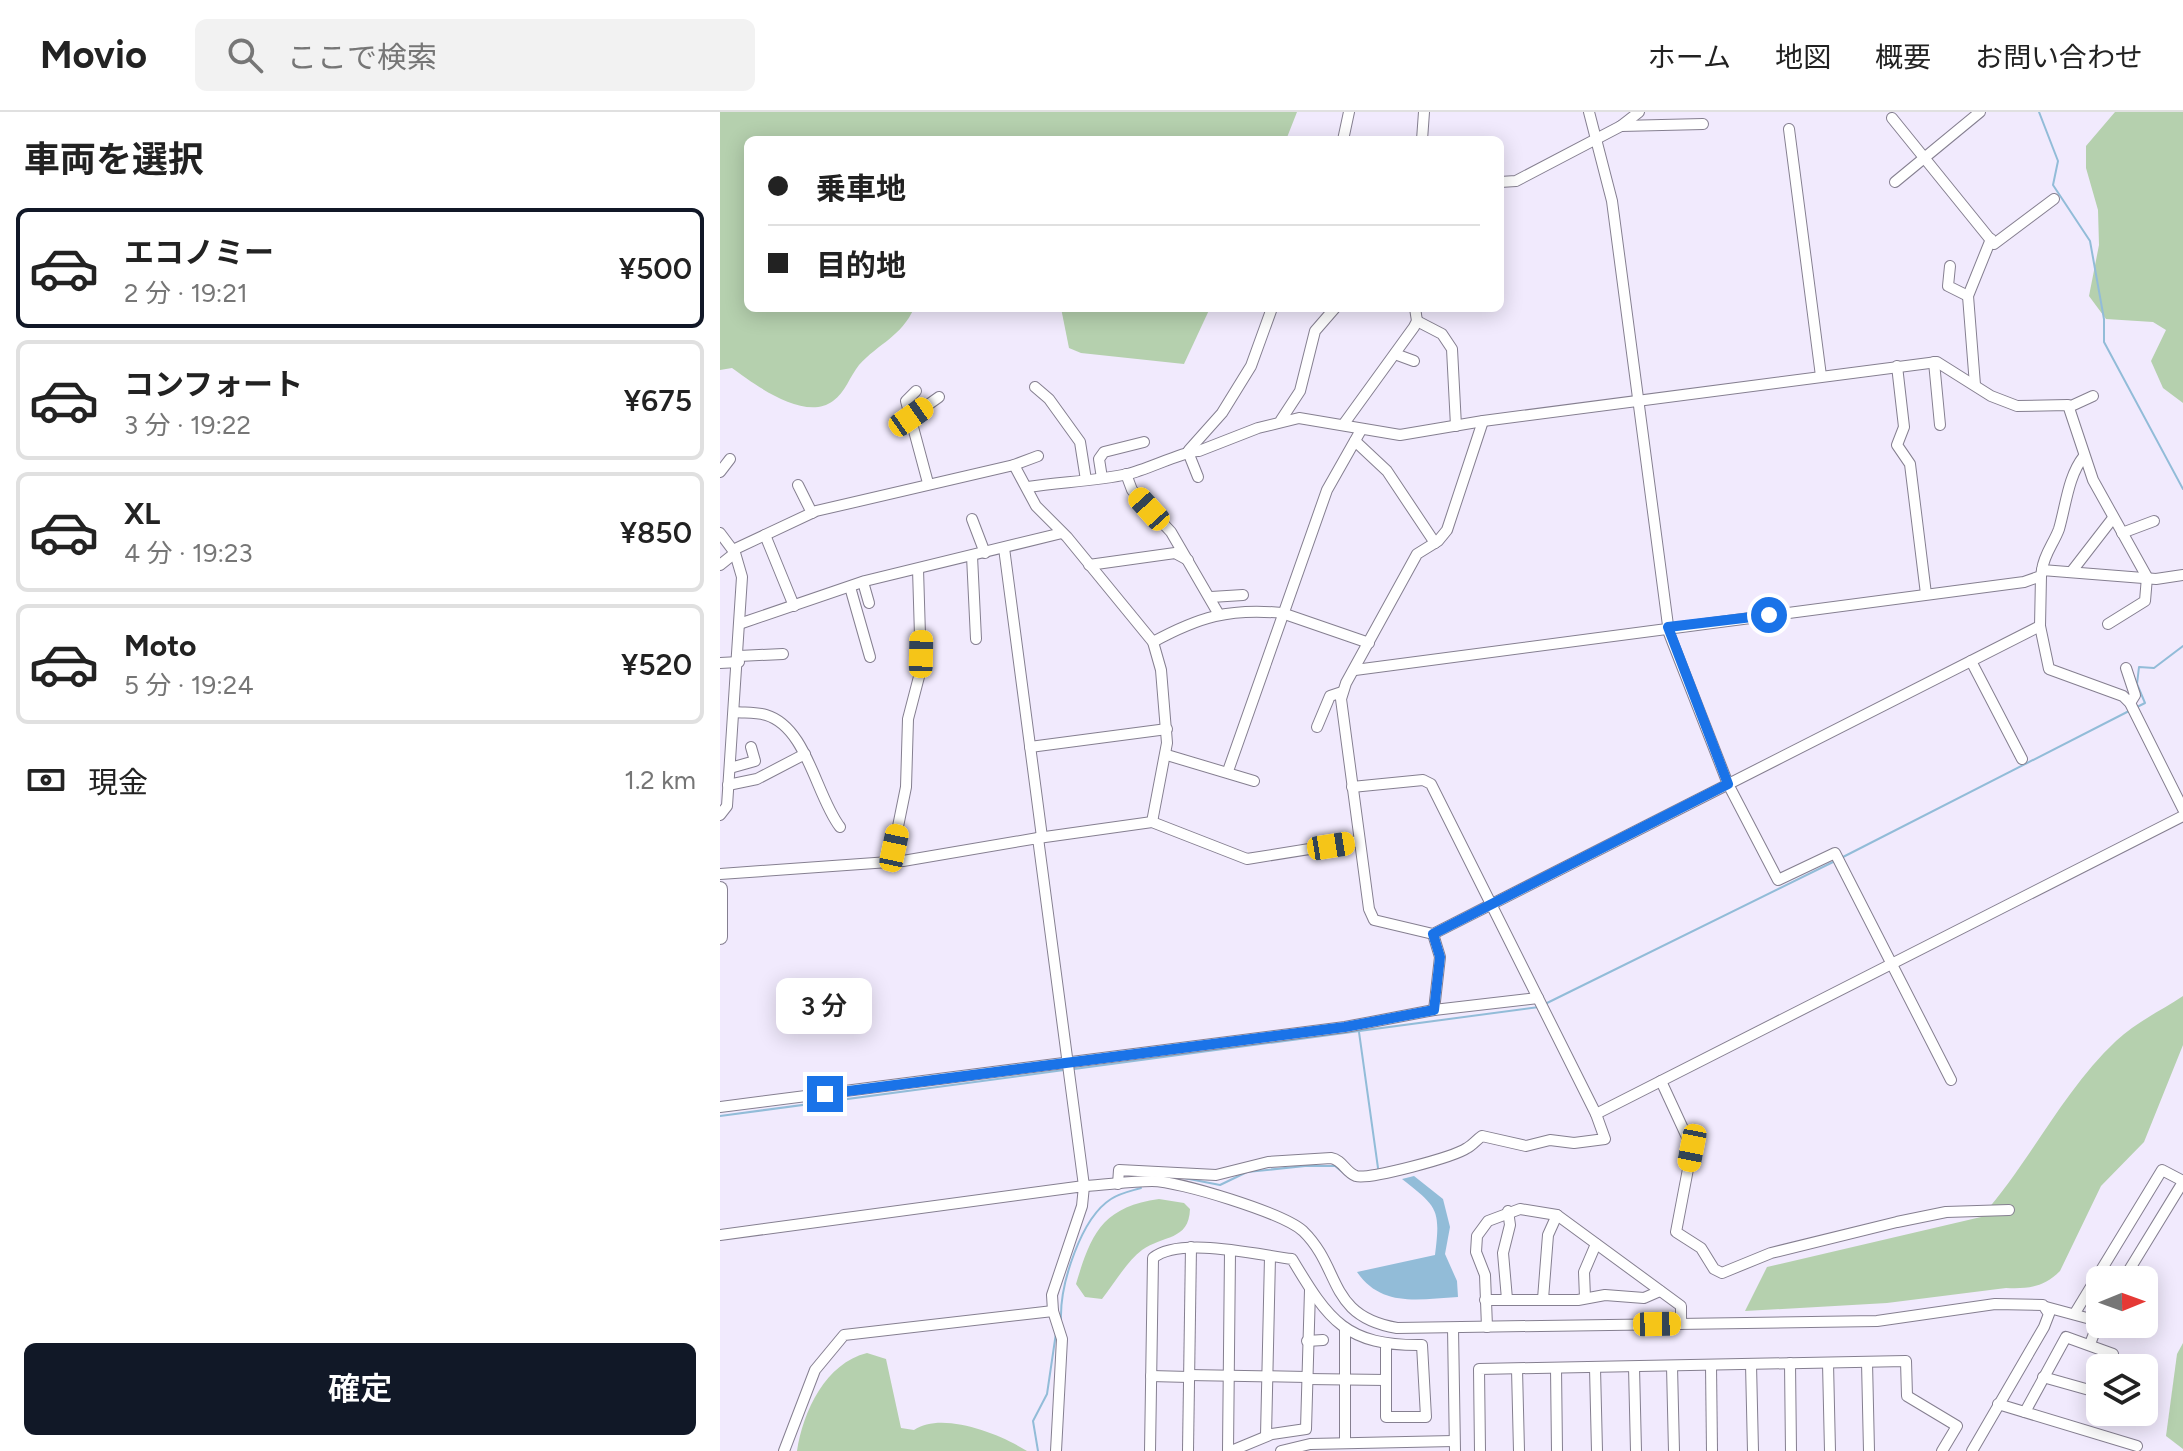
<!DOCTYPE html>
<html lang="ja">
<meta charset="utf-8">
<style>
:root{--surface:#fff;--page:#f2f2f2;--text:#222;--muted:#767676;--line:#e0e0e0;--accent:#111827}
body{margin:0;font-family:Figtree,"Noto Sans JP",sans-serif;background:var(--page);color:var(--text);height:100vh;display:flex;flex-direction:column;font-size:30px;white-space:nowrap}
*{box-sizing:border-box;margin:0}
p{font-size:26px;color:var(--muted)}
.icon{flex:none;width:44px;height:44px;fill:none;stroke:currentColor;stroke-width:2;stroke-linecap:round;stroke-linejoin:round}
.map{position:relative;flex:1;overflow:hidden}
.side{display:flex;flex-direction:column;background:var(--surface);width:720px}
.side>*{flex:none}
.hud{position:absolute;left:24px;top:24px;width:760px;height:176px;border-radius:12px;box-shadow:0 4px 20px #0003;display:grid;align-content:center;height:176px;padding:0 24px;background:var(--surface)}
.needle{width:52px;rotate:89deg}
.tools{position:absolute;left:1366px;top:1154px;display:grid;gap:16px}
.tools a{display:grid;place-items:center;width:72px;height:72px;border-radius:12px;background:var(--surface);box-shadow:0 4px 20px #0003;font-size:40px}
.end{position:absolute;width:36px;height:36px;margin:-18px;border:10px solid #1a73e8;background:#fff;box-shadow:0 0 0 4px #fff}
.from{border-radius:50%}
.bubble{position:absolute;height:56px;border-radius:12px;background:var(--surface);box-shadow:0 4px 20px #0003;font-size:26px;font-weight:600;line-height:56px;text-align:center}
.car{position:absolute;width:24px;height:48px;margin:-24px -12px;border-radius:10px;box-shadow:0 0 6px 2px #0007;background:linear-gradient(#f5c518 24%,#345 0 40%,#f5c518 0 76%,#345 0 86%,#f5c518 0)}
.hud b{display:flex;align-items:center;gap:28px;height:76px;font-size:30px}
.hud b+b{border-top:2px solid var(--line)}
.hud i{width:20px;height:20px;background:var(--text)}
ul{padding:0;list-style:none}
li{display:flex;align-items:center;gap:24px;height:120px;margin:0 16px 12px;padding:0 8px;border:4px solid var(--line);border-radius:12px}
li div{flex:1}
li b{display:block;font-size:30px}
li em{font-style:normal;font-weight:600}
li.active{border-color:var(--accent)}
li>.icon{width:72px;height:72px;stroke-width:1.5}
h2{padding:0 24px;font-size:36px;line-height:96px}
.pay{display:flex;align-items:center;gap:20px;height:88px;padding:0 24px;font-size:30px}
.pay p{margin-inline-start:auto}
.primary-button{display:flex;gap:16px;margin-top:auto;padding:16px 24px}
.primary-button a{flex:1;height:92px;border-radius:12px;background:var(--accent);color:#fff;font-size:32px;font-weight:600;line-height:92px;text-align:center}
header{display:flex;align-items:center;gap:48px;box-sizing:border-box;height:112px;padding:0 40px;background:var(--surface);border-bottom:2px solid var(--line)}
header strong{font-size:38px}
nav{display:flex;gap:44px;margin-inline-start:auto;font-size:28px}
.search{width:560px;height:72px;background:var(--page);display:flex;align-items:center;gap:20px;box-sizing:border-box;padding:0 28px;border-radius:12px;color:var(--muted);font-size:30px}
main{display:flex;flex:1;min-height:0}
.map>svg:first-child{display:block}
</style>
<header>
<strong>Movio</strong>
<div class="search"><svg class="icon" aria-label="search" viewBox="0 0 24 24"><circle cx="10" cy="10" r="6"/><path d="M15 15l6 6"/></svg>ここで検索</div>
<nav><a>ホーム</a><a>地図</a><a>概要</a><a>お問い合わせ</a></nav>
</header>
<main>
<section class="side">
<h2>車両を選択</h2>
<ul>
<li class="active"><svg class="icon" aria-label="car" viewBox="0 0 24 24"><path d="M5 17H2v-5l4-1 3-4h7l3 4 3 1v5h-3M9 17h6M6 11h13"/><circle cx="7" cy="17" r="2"/><circle cx="17" cy="17" r="2"/></svg><div><b>エコノミー</b><p>2 分 · 19:21</p></div><em>¥500</em></li>
<li><svg class="icon" aria-label="car" viewBox="0 0 24 24"><path d="M5 17H2v-5l4-1 3-4h7l3 4 3 1v5h-3M9 17h6M6 11h13"/><circle cx="7" cy="17" r="2"/><circle cx="17" cy="17" r="2"/></svg><div><b>コンフォート</b><p>3 分 · 19:22</p></div><em>¥675</em></li>
<li><svg class="icon" aria-label="car" viewBox="0 0 24 24"><path d="M5 17H2v-5l4-1 3-4h7l3 4 3 1v5h-3M9 17h6M6 11h13"/><circle cx="7" cy="17" r="2"/><circle cx="17" cy="17" r="2"/></svg><div><b>XL</b><p>4 分 · 19:23</p></div><em>¥850</em></li>
<li><svg class="icon" aria-label="car" viewBox="0 0 24 24"><path d="M5 17H2v-5l4-1 3-4h7l3 4 3 1v5h-3M9 17h6M6 11h13"/><circle cx="7" cy="17" r="2"/><circle cx="17" cy="17" r="2"/></svg><div><b>Moto</b><p>5 分 · 19:24</p></div><em>¥520</em></li>
</ul>
<div class="pay"><svg class="icon" aria-label="cash" viewBox="0 0 24 24"><path d="M3 7h18v10H3z"/><circle cx="12" cy="12" r="2"/></svg>現金<p>1.2 km</p></div>
<div class="primary-button"><a>確定</a></div>
</section>
<div class="map">
<svg width="1463" height="1339" viewBox="0 0 1463 1339">
<rect width="100%" height="100%" fill="#f1eafd"/>
<g fill="#b5d0ae">
<path d="M0 0H577L566 28H28V196H194C182 224 158 232 139 253 130 264 125 281 113 289 85 310 35 273 12 256L0 258Z"/>
<polygon points="1395,0 1463,0 1463,291 1443,276 1431,249 1446,218 1433,210 1386,207 1369,184 1379,133 1378,98 1366,56 1366,34"/>
<polygon points="341,196 490,196 464,252 361,241 349,236"/>
<path d="M1463 884V933L1424 1030 1381 1074 1340 1159C1324 1175 1309 1177 1286 1176L1167 1191 1025 1199 1047 1155 1261 1105C1310 1050 1342 980 1396 929 1415 911 1442 898 1463 884Z"/>
<path d="M439 1087 464 1091 470 1097C469 1129 443 1123 422 1138 407 1149 394 1172 382 1187L365 1185 356 1172C371 1122 382 1095 439 1087Z"/>
<polygon points="1463,1231 1463,1337 1446,1324 1457,1242"/>
<path d="M147 1241 166 1247 181 1316 194 1318C222 1299 280 1322 307 1339H77C83 1299 106 1251 147 1241Z"/>
</g>
<path fill="#92bcd8" d="M694 1064 723 1087 730 1115 725 1142 737 1169 738 1185C699 1187 662 1196 637 1160L715 1143C721 1096 717 1095 682 1067Z"/>
<g fill="none" stroke-linecap="round" stroke-linejoin="round">
<g stroke="#92bcd8" stroke-width="2">
<polyline points="1319,0 1338,49 1333,73 1370,129 1384,207 1384,230 1463,377"/>
<polyline points="1415,596 1425,591 1417,572 1419,555 1434,556 1463,534"/>
<polyline points="1123,745 1409,599"/>
<polyline points="825,892 1113,750"/>
<polyline points="639,920 658,1056"/>
<polyline points="354,957 819,895"/>
<polyline points="0,1004 344,958"/>
<polyline points="464,1066 500,1073 527,1060 585,1054 615,1054 631,1067"/>
<path d="M341 1207C340 1172 361 1106 391 1087 400 1081 411 1079 421 1076"/>
<polyline points="318,1339 313,1309 327,1282 336,1221"/>
</g>
<g stroke="#857f90" stroke-width="12">
<g id="minor">
<polyline points="869,0 892,89 949,521 1008,672 1058,768 1115,741 1231,968"/>
<polyline points="1172,6 1274,132 1334,87"/>
<polyline points="901,14 983,12"/>
<polyline points="1069,17 1101,264"/>
<polyline points="623,28 629,0"/>
<polyline points="702,28 704,0"/>
<polyline points="780,70 796,69 901,14 919,0"/>
<polyline points="1175,70 1260,0"/>
<polyline points="1230,154 1228,174 1248,184"/>
<polyline points="697,209 722,222 732,237 736,314"/>
<polyline points="675,242 694,249"/>
<polyline points="1214,250 1220,313"/>
<polyline points="1177,254 1184,315 1177,333 1190,352 1206,482"/>
<polyline points="1255,273 1248,184 1271,127"/>
<polyline points="315,275 329,287 360,330 366,368"/>
<polyline points="196,279 186,289 208,371"/>
<polyline points="1349,295 1373,284"/>
<polyline points="191,305 219,285"/>
<polyline points="561,308 580,279 595,219 615,196"/>
<polyline points="763,309 727,418 718,429 697,442 626,571 621,587 649,797 654,808 713,822 1320,514"/>
<polyline points="623,313 694,215 697,209 695,196"/>
<polyline points="635,329 667,359 715,431"/>
<polyline points="469,338 502,301 531,254 552,196"/>
<polyline points="468,340 478,365"/>
<polyline points="294,353 318,344"/>
<polyline points="0,360 10,347"/>
<polyline points="406,362 412,378 451,420 498,501"/>
<polyline points="382,366 379,347 384,340 424,330"/>
<polyline points="78,373 92,401"/>
<path d="M308 375C341 370 376 369 408 362 426 358 467 338 479 339L538 316 579 306 680 323 763 309 1217 250 1271 284 1297 294 1348 293 1373 368 1427 465 1425 489 1388 512"/>
<polyline points="252,407 265,441"/>
<polyline points="0,421 15,441 22,465 7,694 0,703"/>
<polyline points="1402,421 1434,409"/>
<polyline points="45,423 74,494"/>
<polyline points="284,436 322,725"/>
<polyline points="13,438 96,399 294,353 316,394 347,425 433,530 441,558 447,631 432,710"/>
<polyline points="252,444 256,527"/>
<polyline points="0,453 15,441"/>
<polyline points="369,453 455,441 468,448"/>
<path d="M1322 458C1324 442 1334 431 1339 417 1346 393 1348 364 1364 344"/>
<polyline points="1352,459 1393,406"/>
<polyline points="1321,464 1320,514 1329,557 1403,584 1410,591 1463,697"/>
<polyline points="143,470 149,491"/>
<polyline points="130,475 150,545"/>
<polyline points="491,485 523,483"/>
<polyline points="22,511 145,469 342,421"/>
<path d="M433 530C479 505 509 496 562 501L649 531"/>
<polyline points="19,544 63,542"/>
<polyline points="1251,549 1302,647"/>
<polyline points="0,551 19,550"/>
<polyline points="1406,556 1415,583 1410,591"/>
<polyline points="635,558 1304,470 1321,464 1322,458 1436,467 1463,463"/>
<path d="M15 600C24 601 36 600 46 603 87 615 96 684 120 715"/>
<polyline points="597,615 610,584 622,580"/>
<polyline points="310,635 447,617"/>
<polyline points="447,643 534,669"/>
<polyline points="10,656 35,649 31,635"/>
<polyline points="508,659 607,378 641,318"/>
<polyline points="8,673 37,667 85,642"/>
<polyline points="318,726 432,710 527,747 639,729"/>
<polyline points="171,749 186,675 188,607 201,557 198,457"/>
<path d="M0 762 183 749 318 726 364 1074C386 1073 409 1069 432 1069 459 1069 563 1101 583 1119 622 1157 607 1204 677 1216L1157 1209 1275 1192 1323 1193 1329 1202 1324 1215 1252 1339"/>
<polyline points="713,822 720,845 714,898"/>
<polyline points="941,969 972,1036 956,1120 981,1136 994,1157 1002,1161 1051,1141 1177,1110 1226,1100 1289,1098"/>
<polyline points="0,995 625,915 714,898 818,886"/>
<polyline points="876,1002 1463,704"/>
<path d="M398 1072 399 1058 496 1063 548 1050 611 1046C623 1048 625 1060 636 1064 649 1068 734 1045 747 1036 753 1033 756 1028 762 1024L806 1034 830 1028 854 1031 885 1027 876 1002 711 672 703 668 632 675"/>
<polyline points="0,1123 364,1074 362,1094 332,1183 333,1199 342,1227 336,1339"/>
<polyline points="1403,1168 1463,1070"/>
<polyline points="865,1186 864,1160 876,1132"/>
<polyline points="787,1187 783,1141 790,1113 788,1099"/>
<polyline points="823,1187 828,1123 837,1103"/>
<polyline points="765,1188 858,1188 885,1183 924,1186 940,1179"/>
<polyline points="1326,1195 1378,1209"/>
<polyline points="1355,1201 1442,1058 1463,1069"/>
<polyline points="767,1215 765,1163 756,1140 757,1124 768,1109 800,1097 837,1103 961,1194 961,1212"/>
<polyline points="625,1216 625,1330"/>
<polyline points="733,1216 735,1339"/>
<polyline points="587,1229 603,1228"/>
<polyline points="1370,1232 1380,1206"/>
<polyline points="1147,1250 1149,1339"/>
<polyline points="1070,1251 1071,1339"/>
<polyline points="1108,1251 1110,1339"/>
<polyline points="1031,1252 1033,1339"/>
<polyline points="991,1253 992,1339"/>
<polyline points="952,1254 954,1339"/>
<polyline points="914,1255 916,1339"/>
<polyline points="836,1256 837,1339"/>
<polyline points="875,1256 877,1339"/>
<polyline points="797,1257 799,1339"/>
<polyline points="469,1263 587,1265"/>
<polyline points="431,1264 469,1265"/>
<polyline points="1323,1265 1380,1281"/>
<polyline points="587,1267 666,1268"/>
<polyline points="1278,1292 1417,1334"/>
<polyline points="1305,1300 1346,1225 1393,1242 1388,1256"/>
<polyline points="546,1324 550,1145"/>
<polyline points="64,1339 95,1258 124,1223 333,1199"/>
<path d="M430 1339 433 1146C460 1124 538 1143 572 1147 609 1209 626 1234 702 1233L706 1305H666V1233"/>
<polyline points="468,1339 471,1135"/>
<polyline points="508,1339 510,1140"/>
<polyline points="511,1339 552,1322 586,1317 590,1178"/>
<polyline points="561,1339 590,1332 734,1329"/>
<polyline points="760,1339 759,1257 1186,1249 1187,1284 1237,1314 1222,1339"/>
</g>
</g>
<g stroke="#857f90" stroke-width="16">
<polyline id="major" points="0,777 0,825"/>
</g>
<use href="#minor" stroke="#fff" stroke-width="10"/>
<use href="#major" stroke="#fff" stroke-width="14"/>
</g>
<g fill="none" stroke-linecap="round" stroke-linejoin="round">
<polyline stroke="#1a73e8" stroke-width="10" points="105,982 625,915 714,898 720,845 713,822 1008,672 948,515 1049,503"/>
</g>
</svg>
<div class="tools">
<a><svg class="needle" viewBox="-14 -14 28 28"><path d="M0-13l5 13h-10z" fill="#e53935"/><path d="M0 13l5-13h-10z" fill="#767676"/></svg></a>
<a><svg class="icon" aria-label="layers" viewBox="0 0 24 24"><path d="M12 4l9 5-9 5-9-5zM3 14l9 5 9-5"/></svg></a>
</div>
<i class="end from" style="left:1049px;top:503px"></i>
<i class="end" style="left:105px;top:982px"></i>
<div class="bubble" style="left:56px;top:866px;width:96px">3 分</div>
<i class="car" style="left:191px;top:305px;rotate:55deg"></i>
<i class="car" style="left:429px;top:397px;rotate:318deg"></i>
<i class="car" style="left:201px;top:542px;rotate:1deg"></i>
<i class="car" style="left:611px;top:734px;rotate:81deg"></i>
<i class="car" style="left:174px;top:736px;rotate:12deg"></i>
<i class="car" style="left:972px;top:1036px;rotate:191deg"></i>
<i class="car" style="left:937px;top:1212px;rotate:89deg"></i>
<div class="hud">
<b><i class="from"></i>乗車地</b>
<b><i></i>目的地</b>
</div>
</div>
</main>
